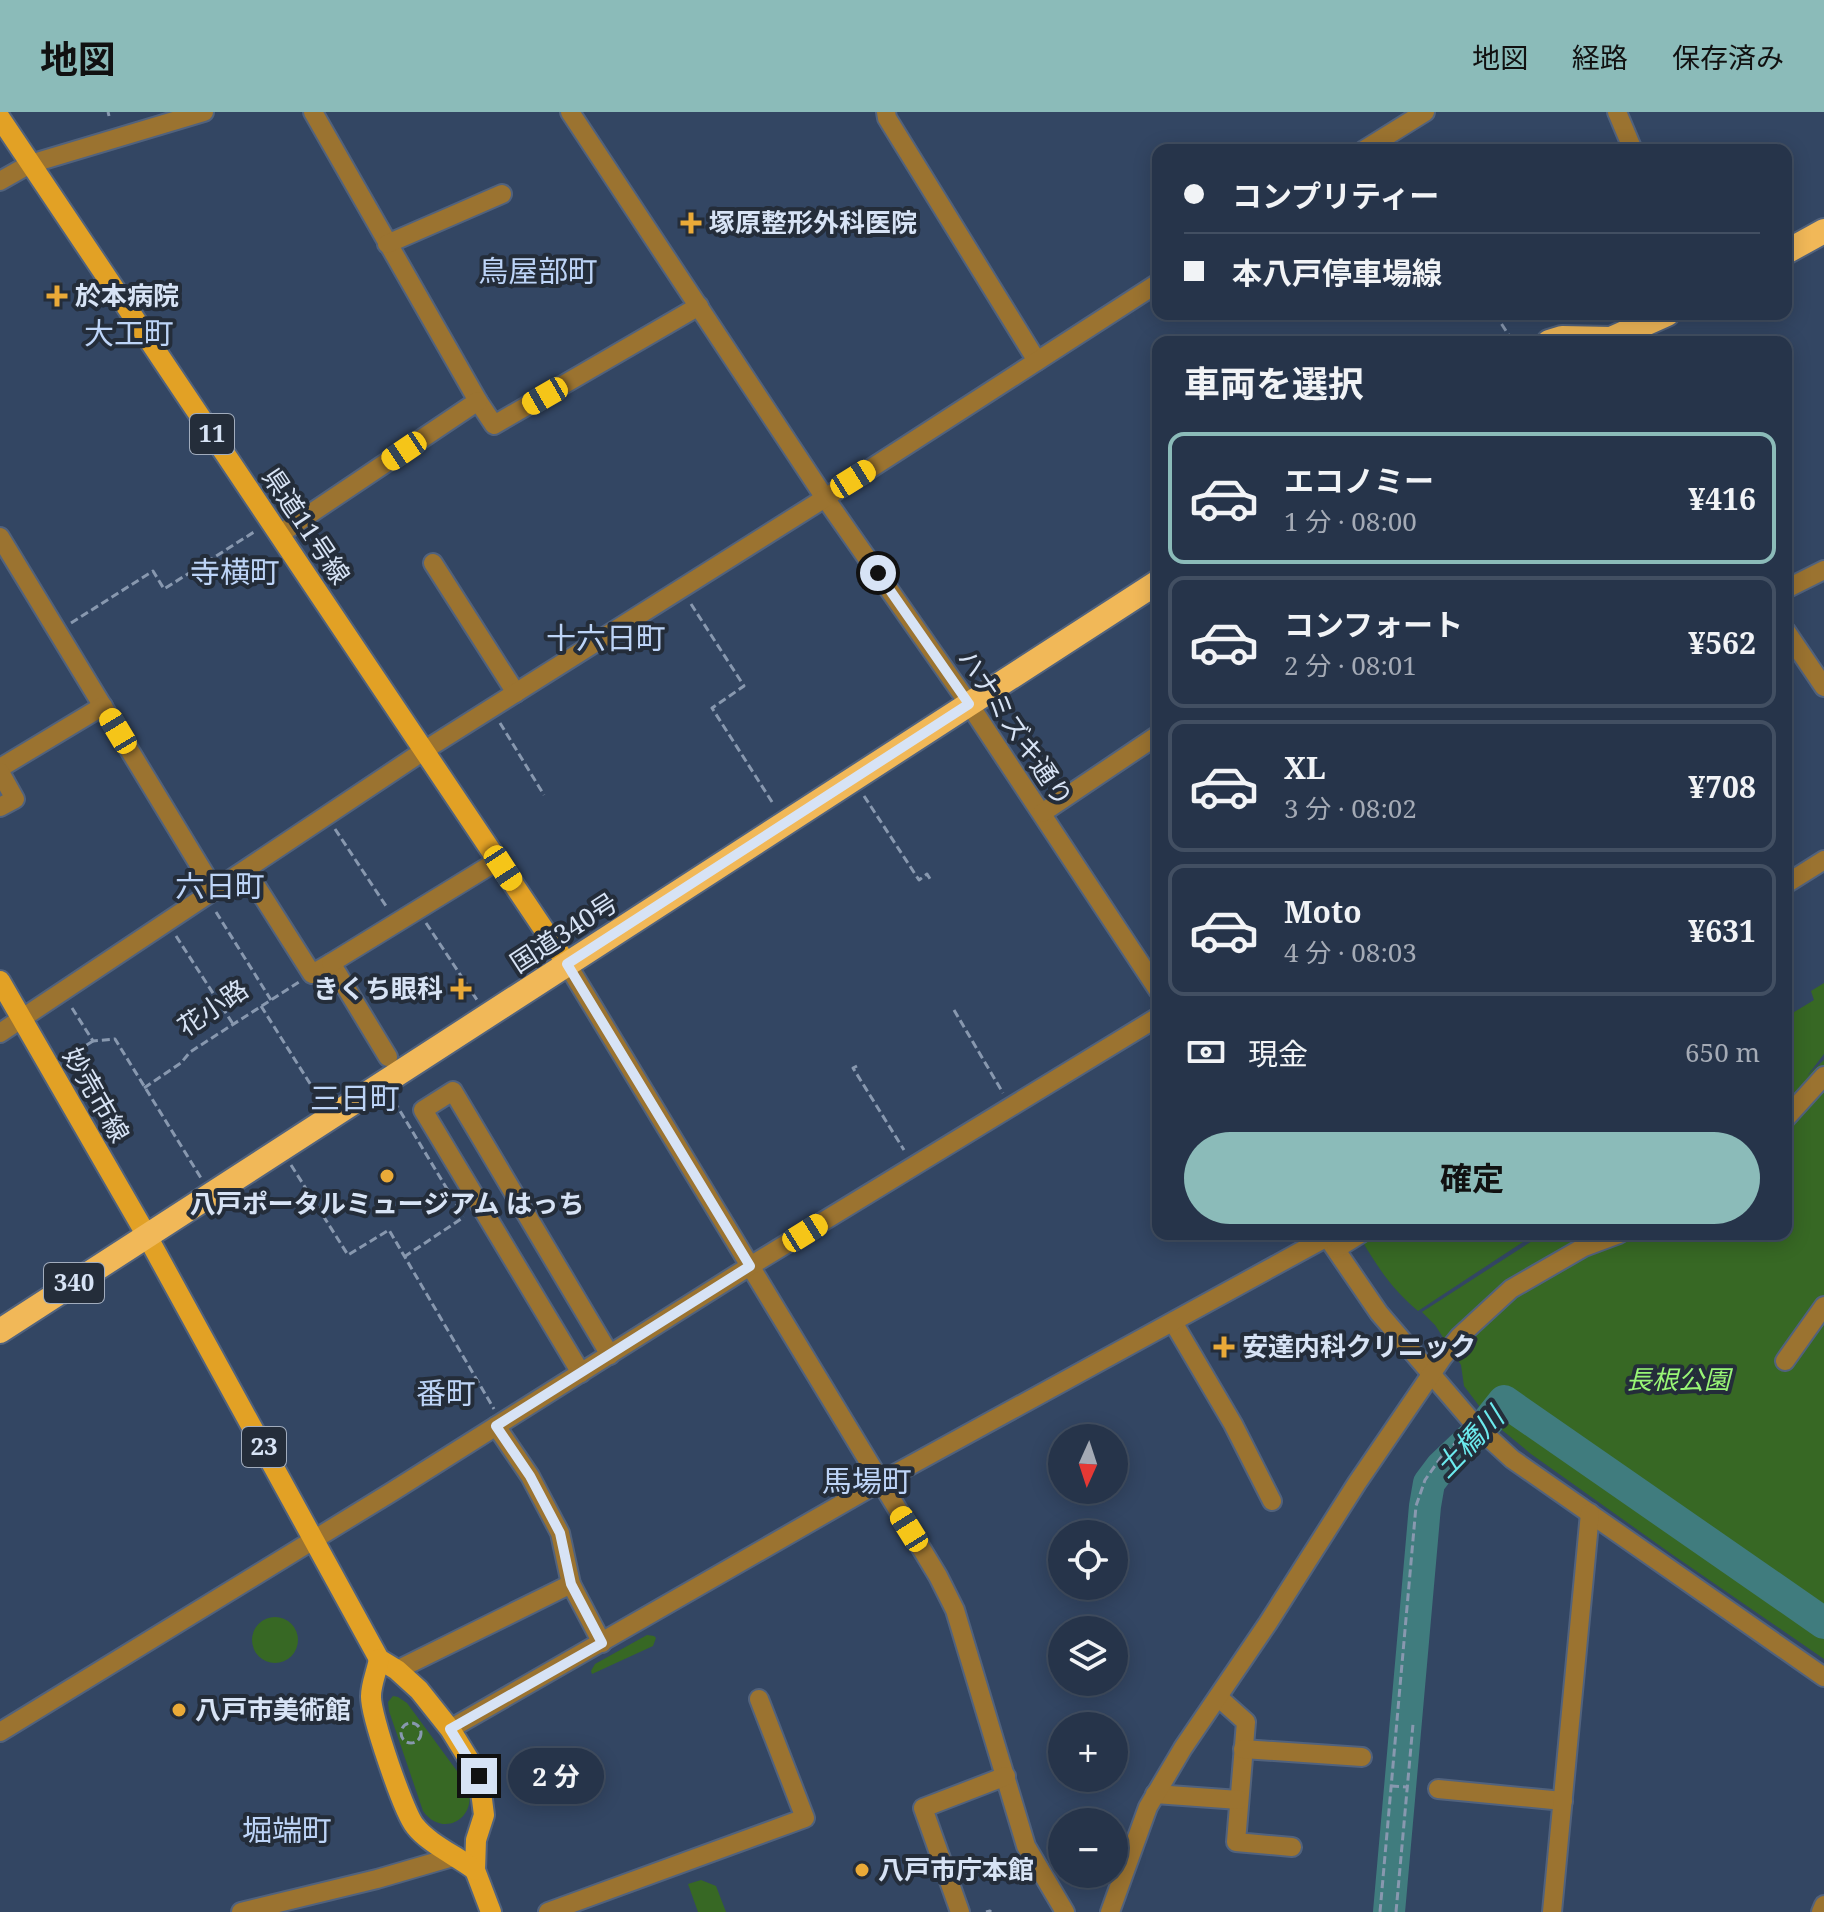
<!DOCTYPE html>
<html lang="ja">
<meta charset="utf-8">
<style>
:root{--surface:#26344a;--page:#2e3c51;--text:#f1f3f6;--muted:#a4aab5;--line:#424f62;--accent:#8bbbb9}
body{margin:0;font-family:"Noto Serif","Noto Sans JP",serif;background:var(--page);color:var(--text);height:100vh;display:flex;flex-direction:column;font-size:30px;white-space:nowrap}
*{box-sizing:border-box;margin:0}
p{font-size:26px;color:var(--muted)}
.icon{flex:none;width:44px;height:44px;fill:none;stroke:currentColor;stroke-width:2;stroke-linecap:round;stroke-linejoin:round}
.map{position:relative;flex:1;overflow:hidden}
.panel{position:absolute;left:1152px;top:224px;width:640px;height:904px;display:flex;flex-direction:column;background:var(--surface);border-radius:16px;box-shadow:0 4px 20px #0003,0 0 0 2px var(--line)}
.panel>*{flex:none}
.guide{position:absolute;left:1152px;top:32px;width:640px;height:176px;border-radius:16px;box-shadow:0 4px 20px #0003,0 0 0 2px var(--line);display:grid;align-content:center;height:176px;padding:0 32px;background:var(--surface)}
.needle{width:52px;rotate:183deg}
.fabs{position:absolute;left:1048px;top:1312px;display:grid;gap:16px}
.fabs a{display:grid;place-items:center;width:80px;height:80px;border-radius:50%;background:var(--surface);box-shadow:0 4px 20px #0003,0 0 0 2px var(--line);font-size:40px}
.end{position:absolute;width:36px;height:36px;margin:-18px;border:10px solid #d7e3f5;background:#111;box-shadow:0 0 0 4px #111}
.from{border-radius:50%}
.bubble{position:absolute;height:56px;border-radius:28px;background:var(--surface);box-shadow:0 4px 20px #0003,0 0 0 2px var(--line);font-size:26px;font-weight:700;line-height:56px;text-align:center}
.car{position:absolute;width:24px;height:48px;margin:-24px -12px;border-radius:10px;box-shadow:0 0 6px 2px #0007;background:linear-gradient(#f5c518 24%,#345 0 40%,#f5c518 0 76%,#345 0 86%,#f5c518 0)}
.guide b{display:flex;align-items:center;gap:28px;height:76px;font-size:30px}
.guide b+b{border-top:2px solid var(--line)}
.guide i{width:20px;height:20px;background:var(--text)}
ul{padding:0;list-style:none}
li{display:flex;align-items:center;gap:24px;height:132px;margin:0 16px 12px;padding:0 16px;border:4px solid var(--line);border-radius:16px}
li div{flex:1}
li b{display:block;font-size:30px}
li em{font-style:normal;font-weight:700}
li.on{border-color:var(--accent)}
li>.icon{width:72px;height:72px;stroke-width:1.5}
h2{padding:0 32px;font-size:36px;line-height:96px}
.pay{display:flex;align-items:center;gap:20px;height:88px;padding:0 32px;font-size:30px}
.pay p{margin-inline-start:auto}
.cta{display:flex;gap:16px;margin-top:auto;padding:16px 32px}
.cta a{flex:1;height:92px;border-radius:48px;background:var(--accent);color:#111;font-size:32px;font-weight:700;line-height:92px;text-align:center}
header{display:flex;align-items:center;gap:48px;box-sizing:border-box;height:112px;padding:0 40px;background:var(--accent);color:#111}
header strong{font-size:38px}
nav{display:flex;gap:44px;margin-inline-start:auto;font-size:28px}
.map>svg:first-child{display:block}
</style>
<header>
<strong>地図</strong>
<nav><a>地図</a><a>経路</a><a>保存済み</a></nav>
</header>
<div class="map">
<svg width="1824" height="1800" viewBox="0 0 1824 1800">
<rect width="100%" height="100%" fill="#334663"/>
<g fill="#376824">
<polygon points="1824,871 1824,942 1807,964 1824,948 1824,1547 1670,1441 1531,1342 1502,1318 1486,1303 1464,1274 1461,1253 1435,1213 1422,1200 1543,1122 1786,1122 1786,905 1814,888 1811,879"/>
<path d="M1369 1122H1535L1418 1199C1392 1177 1378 1156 1361 1127Z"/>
<circle cx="275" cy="1528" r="23"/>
<polygon points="647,1523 654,1524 656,1526 653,1534 592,1562 591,1559 595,1552"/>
<path d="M393 1584 398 1585 407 1591 468 1674C478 1708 442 1726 423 1699L389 1599 388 1590Z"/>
<polygon points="701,1768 716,1774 726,1800 698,1800 688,1772"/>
</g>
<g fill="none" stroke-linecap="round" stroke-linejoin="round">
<polyline stroke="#407c7e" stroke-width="32" points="1389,1800 1425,1394 1429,1371 1441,1355 1485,1313 1504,1289 1824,1511"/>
<g stroke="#51627d" stroke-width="22">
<g id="minor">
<polyline points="313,0 478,289 494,313 699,194"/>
<polyline points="570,0 825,386 969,592 1158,878"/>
<polyline points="886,0 887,6 1037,249"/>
<polyline points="1617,0 1633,38"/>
<polyline points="1364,38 1425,0"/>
<polyline points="0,69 30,52 204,0"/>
<polyline points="387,132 502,82"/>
<polyline points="280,422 478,289"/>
<polyline points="0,425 215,779"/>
<polyline points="433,451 516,581"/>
<polyline points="1786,477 1824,458"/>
<polyline points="1786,519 1824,575"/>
<polyline points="0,656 103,594"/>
<polyline points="0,660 15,687 0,695"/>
<polyline points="1042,701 1158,623"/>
<polyline points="253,769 312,862 331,851 388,945"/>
<polyline points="1786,772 1824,748"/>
<polyline points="331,851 489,754"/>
<polyline points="567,852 938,1464 955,1498 1026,1734 1065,1800"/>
<polyline points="0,921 425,638 825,386 1158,171"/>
<polyline points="1786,1006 1824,964"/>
<polyline points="1325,1122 1379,1201 1475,1313 1512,1347 1824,1565"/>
<polyline points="1336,1137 1360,1122"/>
<polyline points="1173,1210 1233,1312 1272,1389"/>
<polyline points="1785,1249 1824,1194"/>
<polyline points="581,1261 423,998 453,979 610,1243"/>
<polyline points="496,1314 530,1364 560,1421 571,1472 602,1531"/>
<polyline points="397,1558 571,1472"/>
<polyline points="1218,1585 1246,1610 1236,1730 1292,1735"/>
<polyline points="450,1617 880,1370 1327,1125"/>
<polyline points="0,1620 390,1381 750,1154 1158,905"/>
<polyline points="1243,1637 1362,1645"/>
<polyline points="1438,1677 1563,1689"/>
<polyline points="1155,1682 1239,1688"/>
<polyline points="241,1800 377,1767 456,1744"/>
<polyline points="548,1800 805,1706 759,1587"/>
<polyline points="960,1800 923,1696 1006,1664"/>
<polyline points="1110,1800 1148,1695 1183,1636 1268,1511 1357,1371 1443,1245 1460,1224 1511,1177 1584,1135 1619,1122"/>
<polyline points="1552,1800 1590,1401"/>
<polyline points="1821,1800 1824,1793"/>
</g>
</g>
<g stroke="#51627d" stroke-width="24">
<g id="major">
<polyline points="0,6 567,852"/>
<polyline points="0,869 147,1124 379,1547 397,1558 419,1578 450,1617 479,1664 484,1703 476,1728 475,1758 491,1800"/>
<path d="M379 1547C377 1559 371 1572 371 1584 370 1602 404 1701 415 1714 429 1732 457 1744 475 1758"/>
</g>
</g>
<g stroke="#51627d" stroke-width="28">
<g id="highway">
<polyline points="1786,140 1824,119"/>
<polyline points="1549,230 1562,226 1611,227 1667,202"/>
<polyline points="0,1219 1158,470"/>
</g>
</g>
<g stroke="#8898af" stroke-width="3" stroke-dasharray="8 4" stroke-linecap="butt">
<polyline points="108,0 109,4"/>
<polyline points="1495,202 1510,225"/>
<polyline points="691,492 744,574 712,596 774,693"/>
<polyline points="71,511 153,459 164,477 254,420"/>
<polyline points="500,611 544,683"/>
<polyline points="864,684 919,768 927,762 932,770"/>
<polyline points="335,717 388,797"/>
<polyline points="216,800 271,888"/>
<polyline points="426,811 477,888"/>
<polyline points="176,824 233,912"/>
<polyline points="261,894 321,989"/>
<polyline points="72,896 93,929 115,927 201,1066"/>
<polyline points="954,898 1003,981"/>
<polyline points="66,946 93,929"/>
<polyline points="857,954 853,956 904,1038"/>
<polyline points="144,976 181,951 190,940 299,870"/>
<polyline points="394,989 458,1095"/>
<polyline points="291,1053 348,1143 389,1118 494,1297"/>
<polyline points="404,1145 464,1105"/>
<circle cx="411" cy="1621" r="10"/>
<polyline points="1391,1674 1407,1675"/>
<polyline points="986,1800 990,1799 991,1800"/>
<polyline points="1380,1800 1416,1394 1425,1368 1442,1344 1462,1325"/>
<polyline points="1396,1800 1413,1612"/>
</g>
<use href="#minor" stroke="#9b7330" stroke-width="18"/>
<use href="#major" stroke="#e2a125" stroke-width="20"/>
<use href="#highway" stroke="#f1b858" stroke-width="24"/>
</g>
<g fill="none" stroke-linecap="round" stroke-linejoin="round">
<polyline stroke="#d7e3f5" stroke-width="10" points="479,1664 450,1617 602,1531 571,1472 560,1421 530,1364 496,1314 750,1154 567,852 969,592 878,461"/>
</g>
<g fill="#eaaa38" stroke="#242d3a" stroke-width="3">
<path d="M687 99h8v8h8v8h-8v8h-8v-8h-8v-8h8z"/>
<path d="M53 172h8v8h8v8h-8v8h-8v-8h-8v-8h8z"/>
<path d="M457 865h8v8h8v8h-8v8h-8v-8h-8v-8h8z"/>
<circle cx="387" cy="1064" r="8"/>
<path d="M1220 1223h8v8h8v8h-8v8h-8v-8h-8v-8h8z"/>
<circle cx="179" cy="1598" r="8"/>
<circle cx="862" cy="1758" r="8"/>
</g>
<g text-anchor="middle" stroke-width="8" stroke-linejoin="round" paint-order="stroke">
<g fill="#242d3a" stroke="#a1acbd" stroke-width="2">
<rect x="190" y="302" width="44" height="40" rx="6"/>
<rect x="44" y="1151" width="60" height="40" rx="6"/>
<rect x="242" y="1315" width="44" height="40" rx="6"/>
</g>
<g font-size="24" font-weight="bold" fill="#d7e3f5">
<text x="212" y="330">11</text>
<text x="74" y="1179">340</text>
<text x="264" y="1343">23</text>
</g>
<g font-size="26" font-weight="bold" fill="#d7e3f5" stroke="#242d3a" text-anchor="start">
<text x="709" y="120">塚原整形外科医院</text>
<text x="75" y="193">於本病院</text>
<text x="443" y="886" text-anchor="end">きくち眼科</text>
<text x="387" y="1101" text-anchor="middle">八戸ポータルミュージアム はっち</text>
<text x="1242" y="1244">安達内科クリニック</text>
<text x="195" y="1607">八戸市美術館</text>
<text x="878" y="1767">八戸市庁本館</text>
</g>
<g font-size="26" fill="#d7e3f5" stroke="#242d3a">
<text transform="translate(306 414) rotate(56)" y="9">県道11号線</text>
<text transform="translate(1015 616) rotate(56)" y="9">ハナミズキ通り</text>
<text transform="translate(564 821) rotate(-33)" y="9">国道340号</text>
<text transform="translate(213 896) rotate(-34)" y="9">花小路</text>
<text transform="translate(96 983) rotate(60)" y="9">妙売市線</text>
</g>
<g font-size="26" font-style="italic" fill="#99f676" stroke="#242d3a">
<text x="1678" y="1277">長根公園</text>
</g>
<g font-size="28" font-style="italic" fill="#6ceaee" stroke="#242d3a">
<text transform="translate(1469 1330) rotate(-46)" y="10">土橋川</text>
</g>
<g font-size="30" fill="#bdd4f7" stroke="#242d3a">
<text x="538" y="170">鳥屋部町</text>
<text x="129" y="232">大工町</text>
<text x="235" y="471">寺横町</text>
<text x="606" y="537">十六日町</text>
<text x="220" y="785">六日町</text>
<text x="355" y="997">三日町</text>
<text x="446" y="1292">番町</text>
<text x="867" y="1380">馬場町</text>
<text x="287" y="1729">堀端町</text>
</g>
</g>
</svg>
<div class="fabs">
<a><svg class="needle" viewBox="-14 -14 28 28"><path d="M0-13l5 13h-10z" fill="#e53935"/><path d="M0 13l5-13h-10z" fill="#a4aab5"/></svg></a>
<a><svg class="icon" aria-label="locate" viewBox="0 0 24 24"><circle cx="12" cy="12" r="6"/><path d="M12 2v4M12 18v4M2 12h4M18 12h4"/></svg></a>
<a><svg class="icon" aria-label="layers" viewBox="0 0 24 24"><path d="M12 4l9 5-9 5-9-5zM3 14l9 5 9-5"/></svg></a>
<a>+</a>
<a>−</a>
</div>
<i class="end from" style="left:878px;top:461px"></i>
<i class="end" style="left:479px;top:1664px"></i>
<div class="bubble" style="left:508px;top:1636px;width:96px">2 分</div>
<i class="car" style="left:545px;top:284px;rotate:240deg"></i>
<i class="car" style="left:404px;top:339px;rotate:236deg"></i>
<i class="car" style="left:853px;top:367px;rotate:58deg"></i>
<i class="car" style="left:118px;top:619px;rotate:329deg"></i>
<i class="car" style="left:503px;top:756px;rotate:147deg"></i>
<i class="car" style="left:805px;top:1121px;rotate:58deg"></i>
<i class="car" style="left:909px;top:1417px;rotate:328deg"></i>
<div class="guide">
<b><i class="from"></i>コンプリティー</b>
<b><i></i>本八戸停車場線</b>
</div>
<section class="panel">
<h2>車両を選択</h2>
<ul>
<li class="on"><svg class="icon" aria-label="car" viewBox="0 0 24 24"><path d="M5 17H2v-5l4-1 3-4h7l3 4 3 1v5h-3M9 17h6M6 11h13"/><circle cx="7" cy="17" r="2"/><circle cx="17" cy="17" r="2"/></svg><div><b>エコノミー</b><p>1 分 · 08:00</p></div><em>¥416</em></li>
<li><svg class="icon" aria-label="car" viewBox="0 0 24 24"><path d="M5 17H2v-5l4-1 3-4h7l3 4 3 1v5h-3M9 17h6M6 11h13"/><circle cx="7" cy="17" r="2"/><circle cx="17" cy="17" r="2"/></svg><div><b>コンフォート</b><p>2 分 · 08:01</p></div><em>¥562</em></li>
<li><svg class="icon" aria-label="car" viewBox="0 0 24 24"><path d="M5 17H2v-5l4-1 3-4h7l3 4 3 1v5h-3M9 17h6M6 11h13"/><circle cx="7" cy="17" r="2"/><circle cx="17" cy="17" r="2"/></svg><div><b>XL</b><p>3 分 · 08:02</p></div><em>¥708</em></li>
<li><svg class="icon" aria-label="car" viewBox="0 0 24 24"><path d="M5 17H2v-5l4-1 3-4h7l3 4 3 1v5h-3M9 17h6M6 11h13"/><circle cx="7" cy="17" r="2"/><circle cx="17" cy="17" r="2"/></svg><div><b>Moto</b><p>4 分 · 08:03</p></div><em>¥631</em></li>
</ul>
<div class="pay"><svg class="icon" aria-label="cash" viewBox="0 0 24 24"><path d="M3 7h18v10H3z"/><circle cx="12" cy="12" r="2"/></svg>現金<p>650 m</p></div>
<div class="cta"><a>確定</a></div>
</section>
</div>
